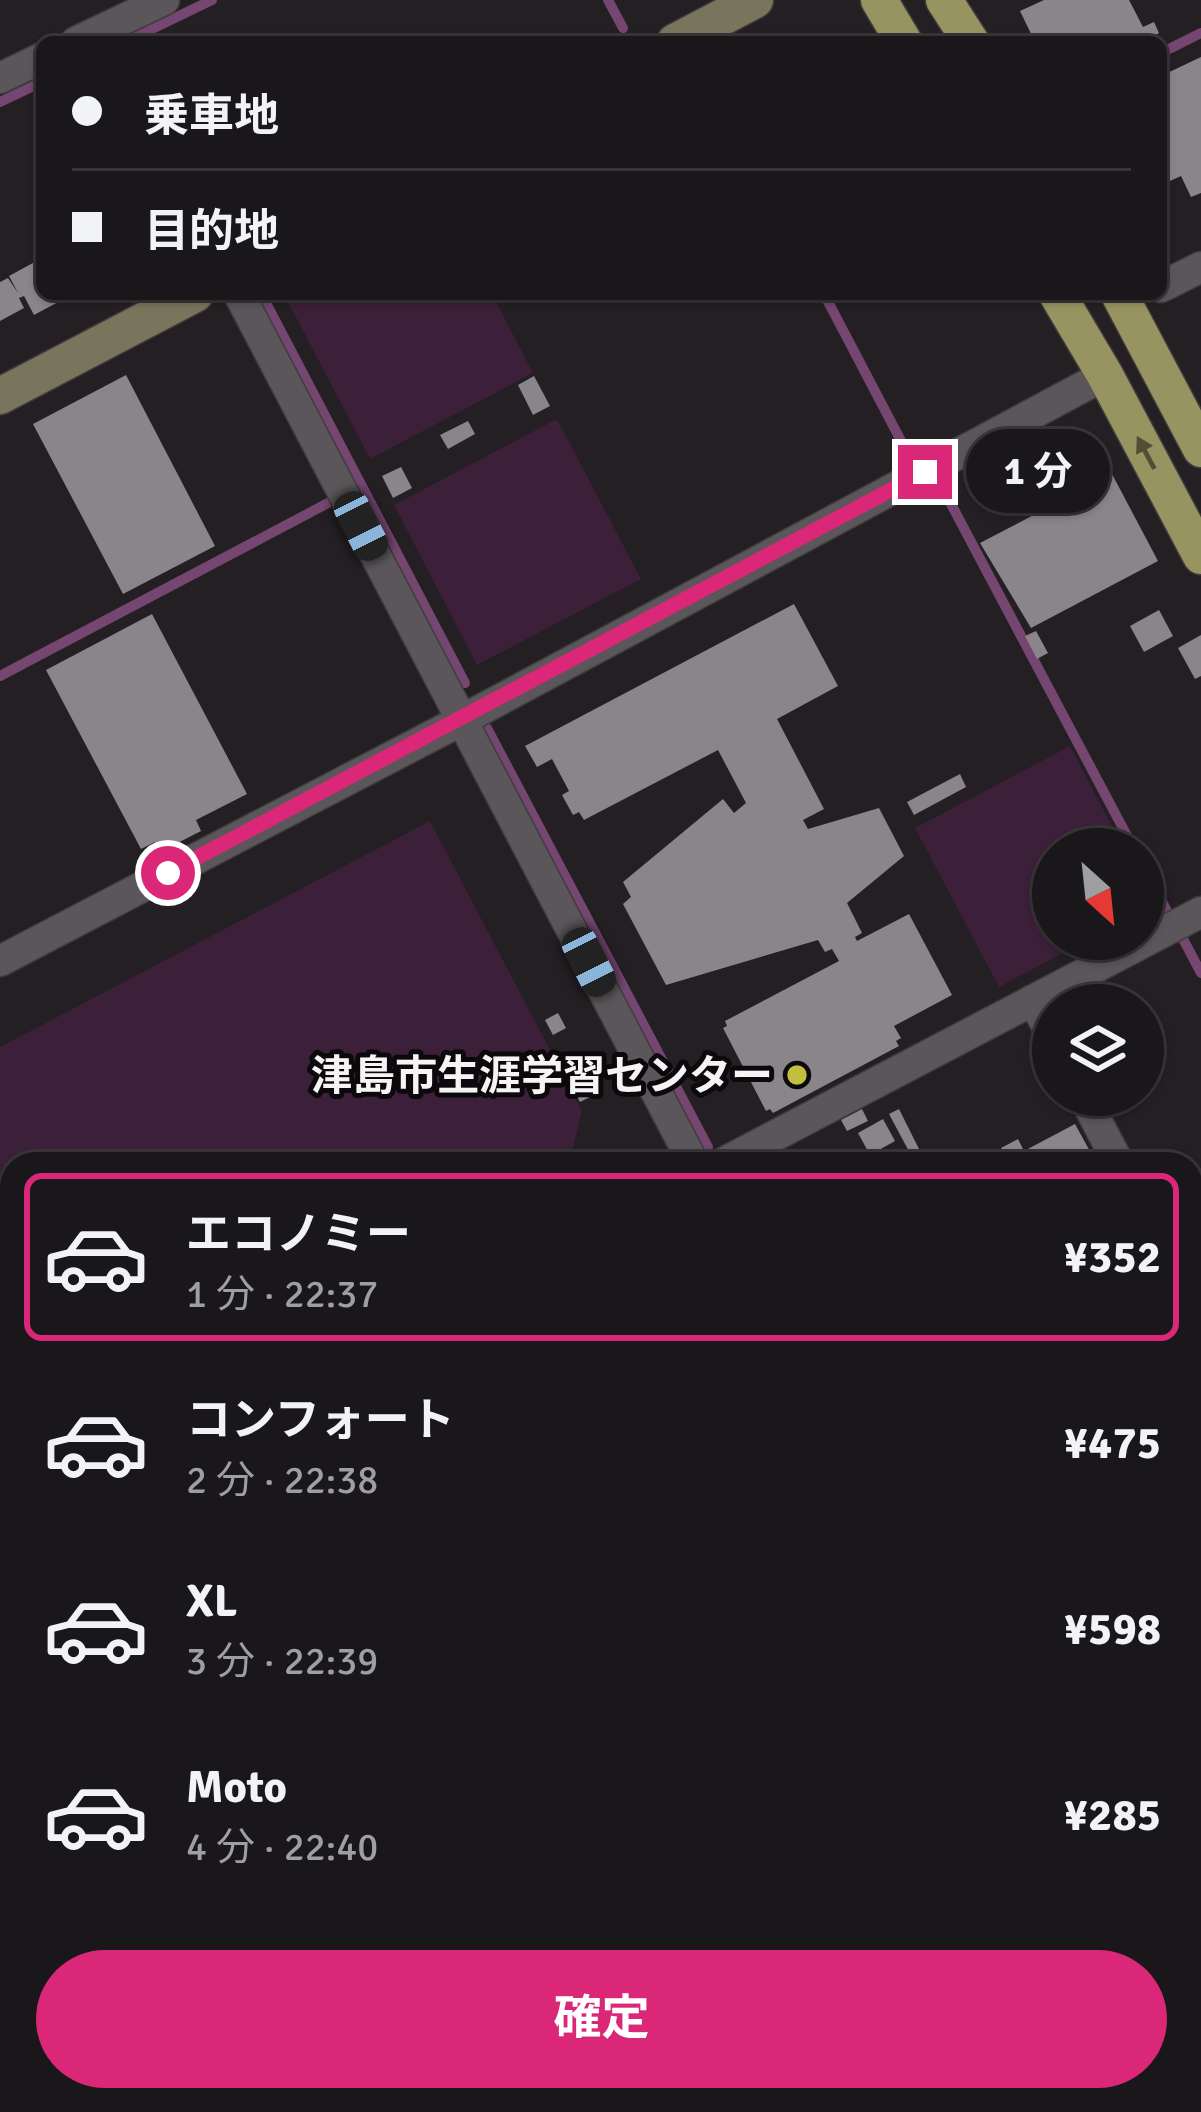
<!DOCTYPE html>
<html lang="ja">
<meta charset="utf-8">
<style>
:root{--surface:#1a171a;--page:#272427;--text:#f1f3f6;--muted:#9f9fa2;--line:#383639;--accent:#db2777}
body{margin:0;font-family:Signika,"Noto Sans JP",sans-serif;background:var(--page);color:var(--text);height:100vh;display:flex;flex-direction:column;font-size:45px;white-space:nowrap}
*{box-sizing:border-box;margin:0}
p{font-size:39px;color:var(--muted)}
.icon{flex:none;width:66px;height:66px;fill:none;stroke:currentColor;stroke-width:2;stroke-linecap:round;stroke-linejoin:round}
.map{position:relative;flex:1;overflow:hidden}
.sheet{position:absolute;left:0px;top:1152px;width:1203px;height:960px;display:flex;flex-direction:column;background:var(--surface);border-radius:36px 36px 0 0;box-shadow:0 3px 9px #0004,0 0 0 3px var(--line)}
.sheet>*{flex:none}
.hud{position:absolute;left:36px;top:36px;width:1131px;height:264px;border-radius:18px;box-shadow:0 3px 9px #0004,0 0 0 3px var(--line);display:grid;align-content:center;height:264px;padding:0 36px;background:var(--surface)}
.needle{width:78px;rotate:153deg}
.controls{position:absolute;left:1032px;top:828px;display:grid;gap:24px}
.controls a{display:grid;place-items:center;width:132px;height:132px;border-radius:50%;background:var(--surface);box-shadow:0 3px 9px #0004,0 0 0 3px var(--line);font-size:60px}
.end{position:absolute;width:54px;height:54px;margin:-27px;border:15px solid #db2777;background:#fff;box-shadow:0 0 0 6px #fff}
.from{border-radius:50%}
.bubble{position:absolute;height:84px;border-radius:42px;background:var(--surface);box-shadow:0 3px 9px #0004,0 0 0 3px var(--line);font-size:39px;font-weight:700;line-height:84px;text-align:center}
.car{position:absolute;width:36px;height:72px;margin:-36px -18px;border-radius:15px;box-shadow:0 0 9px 3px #0007;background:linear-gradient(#222 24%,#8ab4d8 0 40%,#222 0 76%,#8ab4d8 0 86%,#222 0)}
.hud b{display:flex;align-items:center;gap:42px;height:114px;font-size:45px}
.hud b+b{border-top:3px solid var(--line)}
.hud i{width:30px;height:30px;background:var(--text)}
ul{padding:21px 0 0;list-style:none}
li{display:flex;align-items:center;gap:36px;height:168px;margin:0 24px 18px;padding:0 12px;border:6px solid transparent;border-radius:18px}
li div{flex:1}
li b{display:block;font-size:45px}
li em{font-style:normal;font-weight:700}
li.active{border-color:var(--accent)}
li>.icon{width:108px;height:108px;stroke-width:1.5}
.action{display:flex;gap:24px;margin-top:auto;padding:24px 36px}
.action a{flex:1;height:138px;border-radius:72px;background:var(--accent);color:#fff;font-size:48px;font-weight:700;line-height:138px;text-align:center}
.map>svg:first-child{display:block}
</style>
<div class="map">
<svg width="1201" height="2112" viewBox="0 0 1201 2112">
<rect width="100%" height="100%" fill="#231f22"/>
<g fill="#3c1f39">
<polygon points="294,294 492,294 533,373 370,459 286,298"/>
<polygon points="557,419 641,579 477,665 394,505"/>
<polygon points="1070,746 1124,849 1053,849 1053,939 1089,939 999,987 915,828"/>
<polygon points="430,821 582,1111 571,1156 555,1164 12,1164 12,1303 0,1280 0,1047"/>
</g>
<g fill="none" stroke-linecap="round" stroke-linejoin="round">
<g stroke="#744670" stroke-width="10">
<polyline points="608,0 623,28"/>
<polyline points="125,42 212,0"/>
<polyline points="1161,53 1201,33"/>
<polyline points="0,102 42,82"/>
<polyline points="824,294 909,456"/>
<polyline points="265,301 465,683"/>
<polyline points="942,487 1134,849"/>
<polyline points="0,676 328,503"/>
<polyline points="487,728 708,1147"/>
<polyline points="1143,867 1167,911"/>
<polyline points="1183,939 1201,973"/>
<polyline points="1191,1195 1201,1190"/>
<polyline points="1191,1739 1201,1734"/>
<polyline points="1191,2067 1201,2086"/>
<polyline points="492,2112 514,2100"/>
</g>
</g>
<g fill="#8a858a">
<polygon points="1044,0 1129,0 1143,27 1154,22 1159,33 1144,42 1035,42 1020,11"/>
<polygon points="1201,57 1201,193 1191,197 1181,176 1161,185 1161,76"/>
<polygon points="42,258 42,294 73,294 34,315 24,296 19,298 24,308 0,321 0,282 8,278 18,293 9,276"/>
<polygon points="126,375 215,546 123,594 33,424"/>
<polygon points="534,376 550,406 533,415 518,385"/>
<polygon points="468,421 475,434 448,449 440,435"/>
<polygon points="401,467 412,488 393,498 382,476"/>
<polygon points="1112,474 1158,561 1031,628 980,543"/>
<polygon points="794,604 838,686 777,719 824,809 803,820 808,829 879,808 904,856 847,903 862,933 855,937 857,941 909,914 952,995 894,1026 901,1038 896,1041 899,1046 773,1113 770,1109 766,1111 723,1028 727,1026 725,1021 839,961 832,949 825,952 818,940 666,985 623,904 631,897 623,882 723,799 734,813 746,803 718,750 584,820 579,812 573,815 562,795 569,791 552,759 537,767 525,746"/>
<polygon points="1159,610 1173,636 1144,652 1130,626"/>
<polygon points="152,614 247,794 196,820 201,831 160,852 155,842 141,849 46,670"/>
<polygon points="1036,631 1048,653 1037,659 1025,636"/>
<polygon points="1201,635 1201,676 1195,679 1178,648"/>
<polygon points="960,774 966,787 914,815 907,802"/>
<polygon points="558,1013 566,1028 553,1035 545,1020"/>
<polygon points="579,1074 590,1097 580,1102 568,1080"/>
<polygon points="862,1109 868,1121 847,1131 841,1120"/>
<polygon points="899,1109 921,1153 912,1157 889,1114"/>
<polygon points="883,1119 895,1141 870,1155 858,1133"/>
<polygon points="1075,1124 1097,1164 999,1164 1007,1160 1001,1148 1018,1139 1024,1151"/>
<polygon points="967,1152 973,1164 945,1164"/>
<polygon points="1191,1352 1201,1371 1201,1392 1191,1398"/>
<polygon points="600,2100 666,2100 673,2112 607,2112"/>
</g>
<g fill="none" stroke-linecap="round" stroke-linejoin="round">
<g stroke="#3f3c3f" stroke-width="33">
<g id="street">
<polyline points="76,42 164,0"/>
<polyline points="0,78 42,58"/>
<polyline points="1161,287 1201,267"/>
<polyline points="239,294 694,1164"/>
<polyline points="0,961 462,720 1105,375"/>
<polyline points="1033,1000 1053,1037"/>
<polyline points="1083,1095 1119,1164"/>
<polyline points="721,1164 1201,912"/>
<polyline points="1191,1303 1201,1322"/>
<polyline points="0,1454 12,1477"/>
<polyline points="1191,1457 1201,1452"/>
<polyline points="0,1544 12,1537"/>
<polyline points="0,1836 12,1830"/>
<polyline points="1191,2043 1201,2038"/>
<polyline points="0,2082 12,2076"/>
<polyline points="339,2100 345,2112"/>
<polyline points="1185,2100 1192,2112"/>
<polyline points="1059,2112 1082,2100"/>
</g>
</g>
<g stroke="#3f3c3f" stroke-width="39">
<g id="secondary">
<polyline points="675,42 755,0"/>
<polyline points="0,396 195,294"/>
</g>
</g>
<g stroke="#3f3c3f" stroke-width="39">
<g id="primary">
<polyline points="879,0 904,42"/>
<polyline points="944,0 971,42"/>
<polyline points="1057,294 1105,375 1201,556"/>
<polyline points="1119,294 1201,449"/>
</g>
</g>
<use href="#street" stroke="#5b565a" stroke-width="30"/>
<use href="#secondary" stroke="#79755d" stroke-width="36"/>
<use href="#primary" stroke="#989461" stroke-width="36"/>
</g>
<defs><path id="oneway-solid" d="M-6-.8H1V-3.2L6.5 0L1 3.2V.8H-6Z" transform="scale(3)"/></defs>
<use fill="#524e36" href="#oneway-solid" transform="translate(1146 453) rotate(-118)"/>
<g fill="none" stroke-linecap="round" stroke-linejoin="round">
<polyline stroke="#db2777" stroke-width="15" points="168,873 925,472"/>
</g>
<circle fill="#c1be40" stroke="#0b090b" stroke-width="4.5" cx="797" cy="1075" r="12"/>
<g text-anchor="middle" stroke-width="10" stroke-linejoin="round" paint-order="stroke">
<g font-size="42" font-weight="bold" fill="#f6f3f5" stroke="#0b090b" text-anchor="end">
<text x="773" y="1090">津島市生涯学習センター</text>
</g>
</g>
</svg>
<div class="controls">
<a><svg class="needle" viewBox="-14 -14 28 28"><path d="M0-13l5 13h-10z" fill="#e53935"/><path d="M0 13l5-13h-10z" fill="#9f9fa2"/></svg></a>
<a><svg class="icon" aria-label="layers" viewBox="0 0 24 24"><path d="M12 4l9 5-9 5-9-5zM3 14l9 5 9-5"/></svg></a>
</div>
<i class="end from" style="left:168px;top:873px"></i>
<i class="end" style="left:925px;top:472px"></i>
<div class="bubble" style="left:966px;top:429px;width:144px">1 分</div>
<i class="car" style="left:361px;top:526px;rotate:153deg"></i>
<i class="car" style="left:589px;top:962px;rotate:153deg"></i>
<div class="hud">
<b><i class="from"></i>乗車地</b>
<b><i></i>目的地</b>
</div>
<section class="sheet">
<ul>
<li class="active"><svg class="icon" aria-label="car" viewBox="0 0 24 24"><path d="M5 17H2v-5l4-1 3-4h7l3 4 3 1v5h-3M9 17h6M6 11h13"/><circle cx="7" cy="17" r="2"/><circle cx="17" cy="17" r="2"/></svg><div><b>エコノミー</b><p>1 分 · 22:37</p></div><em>¥352</em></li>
<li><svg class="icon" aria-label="car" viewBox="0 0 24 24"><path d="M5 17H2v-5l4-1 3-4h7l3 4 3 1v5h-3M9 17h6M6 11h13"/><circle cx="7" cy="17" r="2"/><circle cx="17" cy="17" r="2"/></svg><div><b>コンフォート</b><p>2 分 · 22:38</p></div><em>¥475</em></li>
<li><svg class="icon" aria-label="car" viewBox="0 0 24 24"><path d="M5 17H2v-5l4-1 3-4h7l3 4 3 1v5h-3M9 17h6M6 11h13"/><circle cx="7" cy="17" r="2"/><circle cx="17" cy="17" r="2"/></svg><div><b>XL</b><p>3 分 · 22:39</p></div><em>¥598</em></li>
<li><svg class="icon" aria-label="car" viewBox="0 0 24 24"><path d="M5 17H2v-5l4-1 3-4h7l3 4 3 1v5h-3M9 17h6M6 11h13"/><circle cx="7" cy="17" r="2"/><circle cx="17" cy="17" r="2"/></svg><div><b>Moto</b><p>4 分 · 22:40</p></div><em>¥285</em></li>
</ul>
<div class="action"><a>確定</a></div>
</section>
</div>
